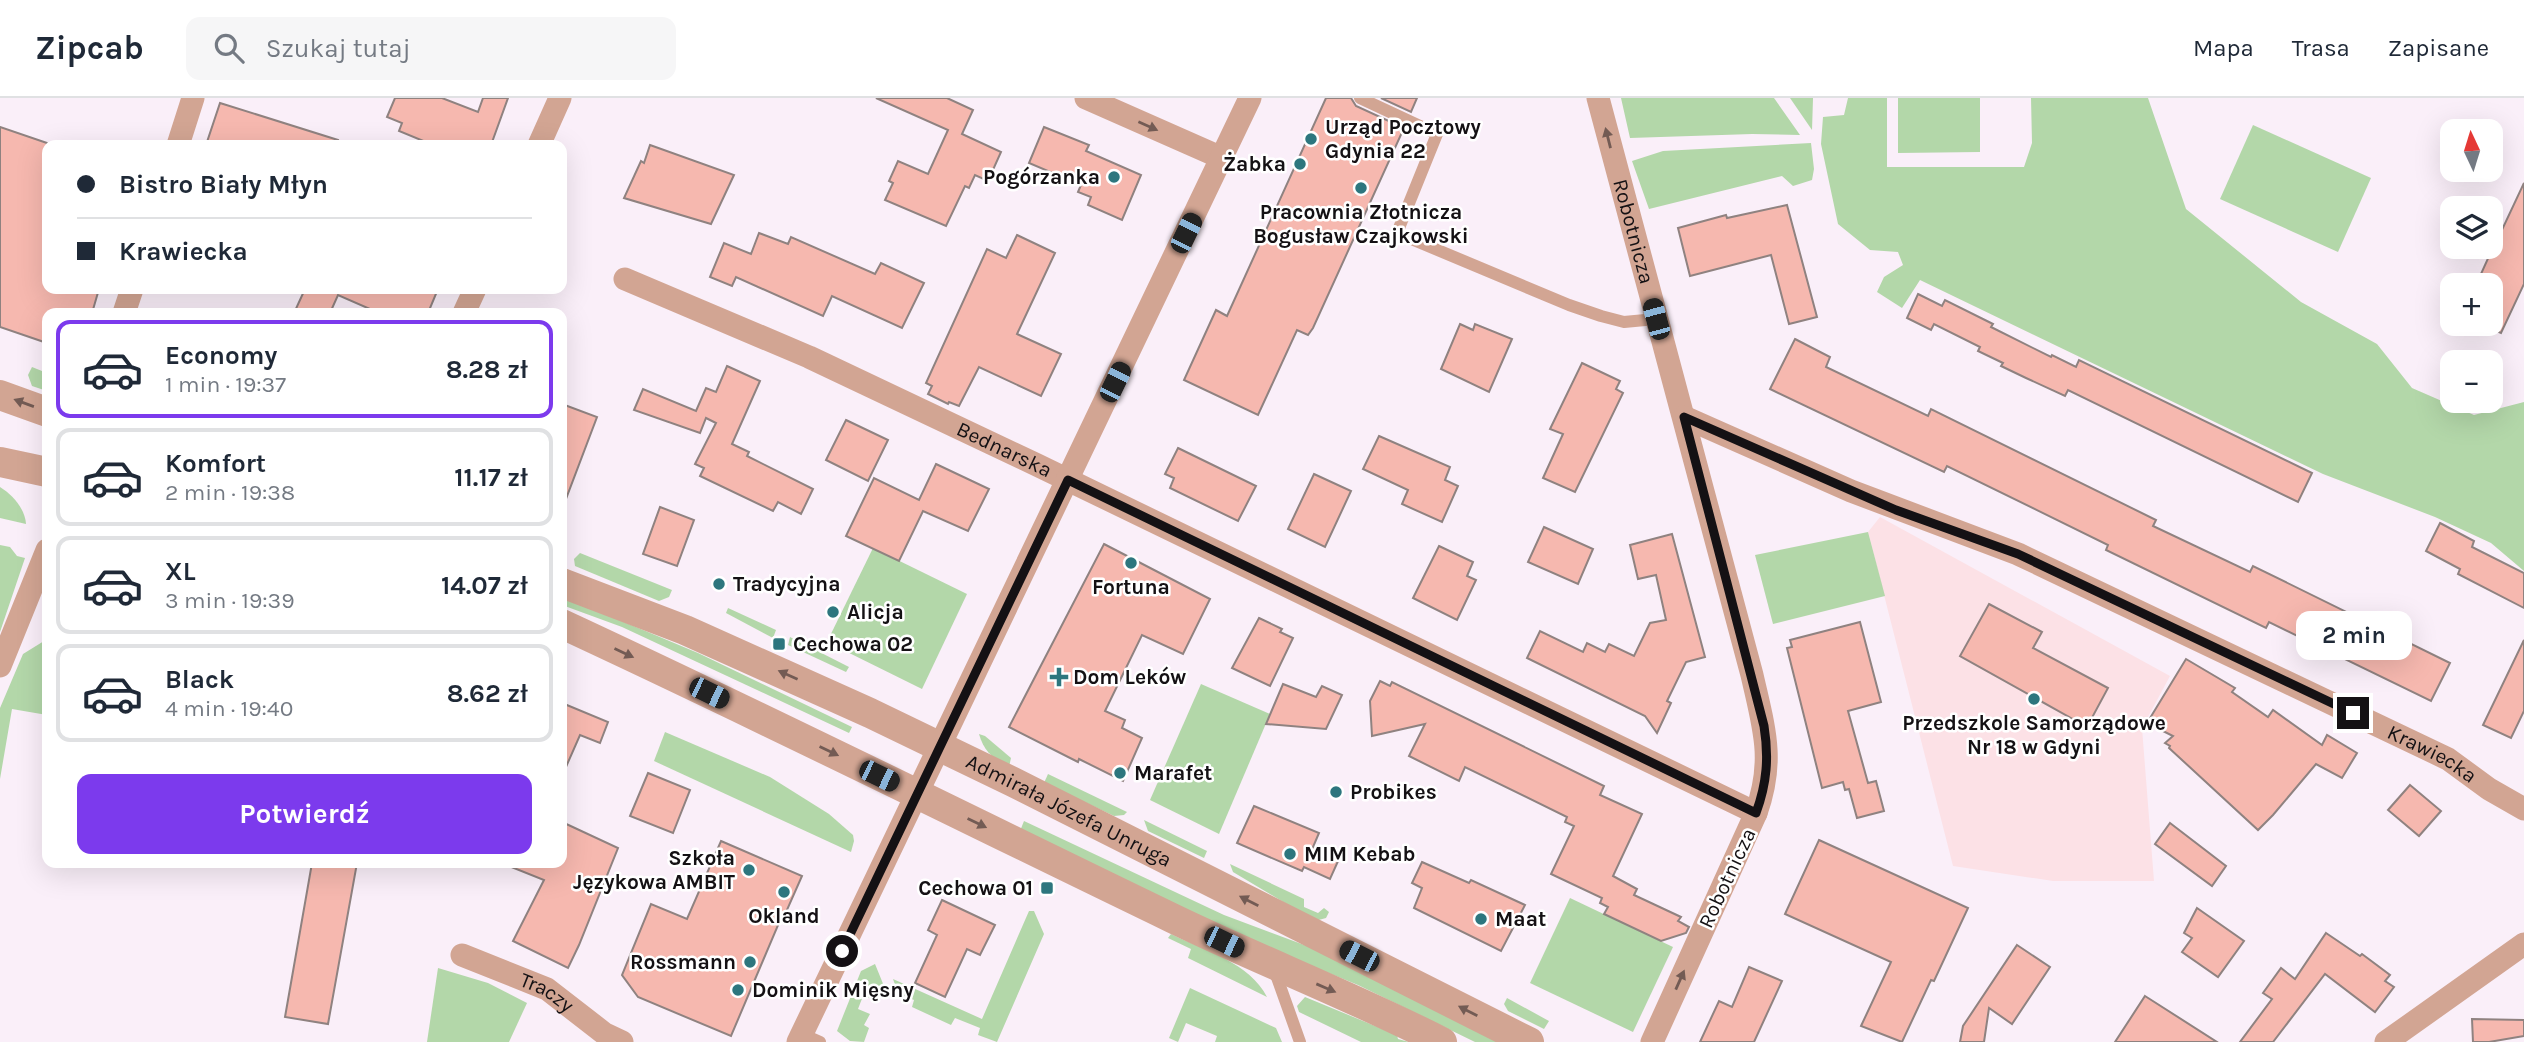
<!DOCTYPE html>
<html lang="pl">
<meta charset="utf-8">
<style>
:root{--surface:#fff;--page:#f6f6f7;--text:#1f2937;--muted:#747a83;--line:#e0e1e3;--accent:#7c3aed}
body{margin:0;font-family:Karla,sans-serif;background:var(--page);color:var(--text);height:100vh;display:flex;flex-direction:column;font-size:26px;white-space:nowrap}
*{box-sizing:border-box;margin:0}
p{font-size:23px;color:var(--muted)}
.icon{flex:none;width:38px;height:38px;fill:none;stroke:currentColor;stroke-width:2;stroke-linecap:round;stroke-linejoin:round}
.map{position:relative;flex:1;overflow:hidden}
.details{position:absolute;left:42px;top:210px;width:525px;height:560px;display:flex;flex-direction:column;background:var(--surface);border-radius:14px;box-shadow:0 7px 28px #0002}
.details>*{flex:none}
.banner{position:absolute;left:42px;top:42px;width:525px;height:154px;border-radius:14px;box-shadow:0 7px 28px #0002;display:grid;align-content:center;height:154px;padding:0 35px;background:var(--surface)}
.needle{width:46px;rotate:356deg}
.fabs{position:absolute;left:2440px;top:21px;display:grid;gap:14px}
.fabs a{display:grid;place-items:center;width:63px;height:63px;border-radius:14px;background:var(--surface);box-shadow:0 7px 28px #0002;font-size:35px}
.end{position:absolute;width:32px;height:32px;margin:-16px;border:9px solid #141114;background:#fff;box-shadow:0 0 0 4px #fff}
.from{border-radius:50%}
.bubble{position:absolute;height:49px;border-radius:14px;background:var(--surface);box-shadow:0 7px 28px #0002;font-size:23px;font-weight:700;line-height:49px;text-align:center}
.car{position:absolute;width:21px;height:42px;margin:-21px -10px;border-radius:9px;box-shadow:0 0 5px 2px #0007;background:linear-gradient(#222 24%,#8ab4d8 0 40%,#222 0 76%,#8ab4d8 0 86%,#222 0)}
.banner b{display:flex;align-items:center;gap:24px;height:66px;font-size:26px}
.banner b+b{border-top:2px solid var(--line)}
.banner i{width:18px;height:18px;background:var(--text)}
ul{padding:12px 0 0;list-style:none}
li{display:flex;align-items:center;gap:21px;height:98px;margin:0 14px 10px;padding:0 21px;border:4px solid var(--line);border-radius:14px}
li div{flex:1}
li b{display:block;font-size:26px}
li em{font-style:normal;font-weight:700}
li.on{border-color:var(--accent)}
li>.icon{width:63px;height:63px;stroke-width:1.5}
.action{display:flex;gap:14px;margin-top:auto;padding:14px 35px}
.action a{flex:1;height:80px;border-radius:14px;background:var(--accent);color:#fff;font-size:28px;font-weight:700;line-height:80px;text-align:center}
header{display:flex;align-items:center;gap:42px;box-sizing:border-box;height:98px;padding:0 35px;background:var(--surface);border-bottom:2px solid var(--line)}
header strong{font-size:33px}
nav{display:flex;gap:38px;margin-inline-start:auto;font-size:24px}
.search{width:490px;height:63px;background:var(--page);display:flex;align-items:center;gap:18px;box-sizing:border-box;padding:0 24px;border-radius:14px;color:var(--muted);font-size:26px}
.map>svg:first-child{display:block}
</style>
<header>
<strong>Zipcab</strong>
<div class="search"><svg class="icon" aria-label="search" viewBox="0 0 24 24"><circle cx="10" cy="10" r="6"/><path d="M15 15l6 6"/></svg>Szukaj tutaj</div>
<nav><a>Mapa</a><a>Trasa</a><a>Zapisane</a></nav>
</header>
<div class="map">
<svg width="2524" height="944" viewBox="0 0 2524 944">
<rect width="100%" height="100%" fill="#faeff9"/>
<polygon fill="#fce1e6" points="1880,419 2170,578 2142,630 2154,783 2053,783 1953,768 1868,434"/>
<g fill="#b3d7a9">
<polygon points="1621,0 1774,0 1800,37 1752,36 1630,40"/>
<polygon points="1790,0 1813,0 1812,32"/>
<polygon points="1848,0 1887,0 1887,69 2024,69 2032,45 2031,0 2148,0 2186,111 2301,204 2377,246 2412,290 2474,317 2524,304 2524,473 2491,445 2435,419 2323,376 1920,182 1902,210 1877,194 1884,179 1903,167 1898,154 1870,152 1838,126 1821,46 1823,19 1844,17"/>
<polygon points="1898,0 1980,0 1980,54 1898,55"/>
<polygon points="2253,27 2371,80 2338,154 2220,101"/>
<polygon points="1811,45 1814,71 1812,82 1793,88 1782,78 1649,111 1632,63 1663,53"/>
<polygon points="32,269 47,275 47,293 32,288 28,277"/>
<path d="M0 389C13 397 25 411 26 426L0 420Z"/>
<polygon points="1868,434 1885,498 1773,526 1755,457"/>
<polygon points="0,447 10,449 17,458 25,460 0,534"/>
<polygon points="873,450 967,496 922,591 827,544"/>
<polygon points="580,455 672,492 669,499 659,503 575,468 574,461"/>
<polygon points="562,498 698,555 852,629 849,635 622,529 562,507"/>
<polygon points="728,510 776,532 773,540 726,515"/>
<polygon points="790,539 849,569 846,574 788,547"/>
<polygon points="44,543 47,543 47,617 12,611 0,681 0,610 23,556"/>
<polygon points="1201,586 1270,616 1219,736 1150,702"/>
<polygon points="665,634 770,679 829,716 853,737 854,743 851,754 654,663"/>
<path d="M979 636 985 638 1011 660 1009 669C993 660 984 654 979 636Z"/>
<polygon points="1048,676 1127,714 1124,717 1114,718 1044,685"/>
<polygon points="1144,722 1207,753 1204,760 1148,733"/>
<polygon points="1024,723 1224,817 1307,848 1502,944 1475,944 1358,887 1277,854 1020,733"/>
<polygon points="1230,766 1304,801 1304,809 1318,815 1324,810 1329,814 1326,820 1315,823 1233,774"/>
<polygon points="1570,800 1673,849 1633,934 1530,885"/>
<polygon points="1029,813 1034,813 1044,836 997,944 978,937 980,930 955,920 951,927 912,909 914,902 898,895 893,881 982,921"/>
<path d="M1171 836C1204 852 1250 865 1267 899L1188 860 1191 851 1168 840Z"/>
<polygon points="875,866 886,893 884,898 876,895 876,902 863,898 858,911 870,916 864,927 869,930 864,944 850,943 837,933 861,873"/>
<polygon points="438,870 488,885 527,905 509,944 427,944"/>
<polygon points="1190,890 1276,930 1282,944 1215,944 1217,938 1186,925 1178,944 1169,940"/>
<polygon points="1305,899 1397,937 1398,941 1409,944 1361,944 1299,914 1297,908"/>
<polygon points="1507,900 1549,923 1544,931 1508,913 1504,906"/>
</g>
<g fill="#f6b8af" stroke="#8f8280" stroke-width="2">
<polygon points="395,0 442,0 478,14 483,0 508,0 491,47 433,47 399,33 402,25 387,19"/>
<polygon points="876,0 947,0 973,12 962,36 1001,54 988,83 975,77 969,90 965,88 946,128 885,102 893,85 889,83 898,63 928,76 948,32"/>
<polygon points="1326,0 1351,0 1356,8 1404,30 1313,230 1308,237 1297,232 1258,317 1184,282 1216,212 1227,218"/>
<polygon points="1381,0 1417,0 1411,14"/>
<polygon points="220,5 338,42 337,47 206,47"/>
<polygon points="0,29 47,45 47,191 99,191 92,215 47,215 47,245 0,229"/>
<polygon points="1044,29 1089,47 1086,53 1141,77 1122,122 1088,107 1091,99 1078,94 1081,87 1029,65"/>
<polygon points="650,47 734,77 711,126 624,100 641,63 644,65"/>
<polygon points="2524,85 2524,186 2501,235 2480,226 2490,226 2490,187 2476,187 2490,156 2490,129 2501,134"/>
<polygon points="1787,107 1817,219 1789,226 1771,157 1690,178 1678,130 1726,117 1727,120"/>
<polygon points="759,135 788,146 791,139 875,176 881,165 924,185 902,230 832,198 823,218 736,179 732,188 710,179 724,145 751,156"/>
<polygon points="1017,137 1055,155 1017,236 1061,256 1041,298 979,269 959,308 949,304 948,306 928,296 932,288 926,285 987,151 1006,160"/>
<polygon points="305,191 438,191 428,215 379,215 338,197 330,215 294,215"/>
<polygon points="1918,196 1942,208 1945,202 1993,226 1991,229 2051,259 2052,257 2076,269 2079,262 2312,375 2298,404 2068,292 2065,298 2026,280 2001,268 2003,265 1978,253 1980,249 1934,226 1931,232 1907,220"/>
<polygon points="1460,226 1473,232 1475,226 1512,241 1489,294 1441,271"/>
<polygon points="1795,241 1830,259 1826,269 1928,318 1931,311 2156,422 2153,428 2250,474 2253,468 2450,565 2431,603 2269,524 2266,530 2106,452 2108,447 1947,368 1944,374 1770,291"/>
<polygon points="1582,265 1620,283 1616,291 1623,295 1575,394 1543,380 1563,336 1550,331"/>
<polygon points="727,268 760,283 732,346 749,354 747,358 813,391 801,416 778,404 773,413 700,378 704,370 695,366 716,325 706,320 700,335 634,312 643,291 696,313 706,290 716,294"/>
<polygon points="562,306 597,319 564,406 562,405"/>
<polygon points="846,322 888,342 868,383 826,362"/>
<polygon points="1379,338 1450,369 1445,382 1458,388 1442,424 1402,406 1408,392 1363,371"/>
<polygon points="1178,350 1256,388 1238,423 1170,390 1174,380 1165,376"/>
<polygon points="936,366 989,391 968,433 923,413 899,463 846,438 874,380 919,402"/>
<polygon points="1314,376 1351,393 1325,449 1288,431"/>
<polygon points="660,409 694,422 677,468 643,456"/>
<polygon points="2440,425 2474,443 2472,449 2524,475 2524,510 2458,476 2460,471 2426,453"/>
<polygon points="1544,429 1593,451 1578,486 1528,464"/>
<polygon points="1672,436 1705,559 1686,564 1667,603 1671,605 1657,635 1645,618 1527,560 1540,533 1583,554 1587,545 1605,554 1609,546 1634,558 1650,525 1666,522 1656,477 1638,481 1630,447"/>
<polygon points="1104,446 1210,501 1183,556 1142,537 1105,613 1125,622 1122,630 1142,640 1123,683 1079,661 1078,664 1009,629"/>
<polygon points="1439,448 1473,464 1467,478 1476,482 1457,522 1413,500"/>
<polygon points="1989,506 2042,534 2033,550 2108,590 2087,629 1960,558"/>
<polygon points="1259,520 1282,531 1280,534 1293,540 1270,588 1232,570"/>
<polygon points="1860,524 1881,604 1848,613 1868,685 1876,683 1884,713 1857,720 1849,691 1845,692 1843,684 1822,690 1787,550 1792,549 1790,542"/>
<polygon points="2524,542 2524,613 2511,640 2483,627"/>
<polygon points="2186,561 2235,590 2232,594 2268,619 2273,612 2322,647 2327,637 2357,655 2342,680 2316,666 2273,717 2258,732 2169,650 2170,648 2165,645 2173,638 2147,625"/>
<polygon points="1380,583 1390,588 1392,584 1604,688 1600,697 1642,716 1613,778 1637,791 1634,797 1681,819 1678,823 1689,829 1686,835 1661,843 1604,816 1608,809 1600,805 1602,800 1551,776 1574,728 1565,724 1567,719 1465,669 1459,683 1409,658 1425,626 1372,638 1370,603"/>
<polygon points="1283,586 1316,599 1322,588 1342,597 1326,631 1266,626"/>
<polygon points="562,605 608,624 600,645 580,637 562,678"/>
<polygon points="648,675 690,692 673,735 630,718"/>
<polygon points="2410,687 2441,713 2419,738 2388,712"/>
<polygon points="1254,708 1319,735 1313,749 1339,761 1330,781 1304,769 1302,773 1237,745"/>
<polygon points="562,724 618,750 579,847 568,870 513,843 544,782 504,766 562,765"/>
<polygon points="2170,725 2226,768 2212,788 2155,746"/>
<polygon points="1819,742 1968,810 1934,883 1931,882 1902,944 1861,928 1891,864 1785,816"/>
<polygon points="721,743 802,778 783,821 781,820 731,938 638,899 622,877 651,806 687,821"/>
<polygon points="1422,764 1469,785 1471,782 1525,807 1501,853 1414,810 1422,790 1412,785"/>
<polygon points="312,765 357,765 328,926 285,919"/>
<polygon points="942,802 995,827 980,857 967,851 945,899 915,885 937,837 928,832"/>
<polygon points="2197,810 2244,843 2218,879 2182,854 2192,840 2184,835"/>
<polygon points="2326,835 2360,858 2362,856 2390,877 2385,883 2394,889 2375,914 2325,876 2273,944 2240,944 2272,901 2263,895 2281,870 2295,881"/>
<polygon points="2017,847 2050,869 2012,926 1989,910 1984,944 1960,944 1963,928"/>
<polygon points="1749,869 1782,883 1754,944 1700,944 1719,903 1732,909"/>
<polygon points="2145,898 2217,944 2115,944"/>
<polygon points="2472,921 2524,922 2524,938 2489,944 2473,944"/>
</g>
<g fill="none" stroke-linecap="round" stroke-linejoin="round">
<g stroke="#d2a593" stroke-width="12">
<polyline points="1360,0 1437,36 1397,135 1569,207 1601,218 1624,224 1656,221"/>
<polyline points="1274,871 1300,944"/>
<polyline points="802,936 820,944"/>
</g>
<g stroke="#d2a593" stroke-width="23">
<polyline points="1086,0 1222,60"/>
<path id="s1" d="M1598 0 1752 577C1764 630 1775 662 1756 715L1652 944"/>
<polyline points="178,47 193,0"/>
<polyline points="539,47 560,0"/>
<path id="s2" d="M625 181 809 259 1035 366 1756 715"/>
<polyline points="124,215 132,191"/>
<polyline points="464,215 475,191"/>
<path id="s3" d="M1684 319 1851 393 2018 456 2448 661 2489 691 2524 711"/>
<polyline points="0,568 47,452"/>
<path id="s4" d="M462 857 547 891 605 936 622 944"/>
<polyline points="798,944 1250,0"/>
<polyline points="2386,944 2524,846"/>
</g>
<g stroke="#d2a593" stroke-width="30">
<polyline points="0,297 47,314"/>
<polyline points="0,364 47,374"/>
<path id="s5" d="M562 485 685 532 870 615 1013 684 1529 944"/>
<path d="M562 526C767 621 969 722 1172 820 1261 863 1354 899 1442 944"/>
</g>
</g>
<defs><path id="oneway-solid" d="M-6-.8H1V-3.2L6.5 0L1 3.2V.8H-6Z" transform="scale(1.75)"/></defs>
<g fill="#735b54">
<use href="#oneway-solid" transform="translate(1148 28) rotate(24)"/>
<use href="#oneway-solid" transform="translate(1608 40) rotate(-104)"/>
<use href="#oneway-solid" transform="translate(24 305) rotate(-160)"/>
<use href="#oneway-solid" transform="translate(624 555) rotate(25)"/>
<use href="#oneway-solid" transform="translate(788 577) rotate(-156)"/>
<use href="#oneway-solid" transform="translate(829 653) rotate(26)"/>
<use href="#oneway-solid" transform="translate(977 725) rotate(26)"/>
<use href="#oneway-solid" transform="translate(1249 803) rotate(-153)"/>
<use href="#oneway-solid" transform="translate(1680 882) rotate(-66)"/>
<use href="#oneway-solid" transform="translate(1326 890) rotate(23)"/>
<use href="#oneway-solid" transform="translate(1468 913) rotate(-153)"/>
</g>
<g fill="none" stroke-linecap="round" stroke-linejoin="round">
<path stroke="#141114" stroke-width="9" d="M842 853 1068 382 1756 715C1767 685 1769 659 1764 628L1684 319 1896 412 2018 456 2353 615"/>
</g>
<g fill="#2d767e" stroke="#fff" stroke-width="2.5">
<circle cx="1311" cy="41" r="7"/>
<circle cx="1300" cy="66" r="7"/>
<circle cx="1114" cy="79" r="7"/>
<circle cx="1361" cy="90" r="7"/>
<circle cx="1131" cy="465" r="7"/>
<circle cx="719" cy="486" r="7"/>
<circle cx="833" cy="514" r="7"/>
<rect x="772" y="539" width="14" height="14" rx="3.5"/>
<path d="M1055.5 568.5h7v7h7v7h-7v7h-7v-7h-7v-7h7z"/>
<circle cx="2034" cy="601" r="7"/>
<circle cx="1120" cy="675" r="7"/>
<circle cx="1336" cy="694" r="7"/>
<circle cx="1290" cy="756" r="7"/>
<circle cx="749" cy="772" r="7"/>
<rect x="1040" y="783" width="14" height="14" rx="3.5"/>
<circle cx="784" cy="794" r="7"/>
<circle cx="1481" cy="821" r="7"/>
<circle cx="750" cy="864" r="7"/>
<circle cx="738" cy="892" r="7"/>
</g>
<g text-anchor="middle" stroke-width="5" stroke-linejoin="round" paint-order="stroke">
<g font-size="21" font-weight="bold" fill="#141114" stroke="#fff" text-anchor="start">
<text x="1325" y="36">Urząd Pocztowy<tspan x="1325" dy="24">Gdynia 22</tspan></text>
<text x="1286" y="73" text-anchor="end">Żabka</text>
<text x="1100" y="86" text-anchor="end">Pogórzanka</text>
<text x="1361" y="121" text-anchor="middle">Pracownia Złotnicza<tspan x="1361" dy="24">Bogusław Czajkowski</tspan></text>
<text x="733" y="493">Tradycyjna</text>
<text x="1131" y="496" text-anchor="middle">Fortuna</text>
<text x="847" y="521">Alicja</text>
<text x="793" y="553">Cechowa 02</text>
<text x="1073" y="586">Dom Leków</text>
<text x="2034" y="632" text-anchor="middle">Przedszkole Samorządowe<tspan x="2034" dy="24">Nr 18 w Gdyni</tspan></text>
<text x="1134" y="682">Marafet</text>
<text x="1350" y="701">Probikes</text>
<text x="1304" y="763">MIM Kebab</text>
<text x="735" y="767" text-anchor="end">Szkoła<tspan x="735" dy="24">Językowa AMBIT</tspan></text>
<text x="1033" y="797" text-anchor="end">Cechowa 01</text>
<text x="784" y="825" text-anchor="middle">Okland</text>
<text x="1495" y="828">Maat</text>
<text x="736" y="871" text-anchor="end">Rossmann</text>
<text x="752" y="899">Dominik Mięsny</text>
</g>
<g font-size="21" fill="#141114" stroke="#fff">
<text dy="7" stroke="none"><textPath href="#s1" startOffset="138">Robotnicza</textPath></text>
<text dy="7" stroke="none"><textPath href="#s2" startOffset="416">Bednarska</textPath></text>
<text dy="7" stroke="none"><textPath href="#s3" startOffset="821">Krawiecka</textPath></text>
<text dy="7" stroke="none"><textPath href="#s5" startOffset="556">Admirała Józefa Unruga</textPath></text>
<text transform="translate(1727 780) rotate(-65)" y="7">Robotnicza</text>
<text dy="7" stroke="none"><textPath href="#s4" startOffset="93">Traczy</textPath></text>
</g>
</g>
</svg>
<div class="fabs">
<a><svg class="needle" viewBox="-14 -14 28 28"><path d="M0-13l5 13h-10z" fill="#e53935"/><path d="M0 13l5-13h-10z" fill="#747a83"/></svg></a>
<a><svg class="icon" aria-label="layers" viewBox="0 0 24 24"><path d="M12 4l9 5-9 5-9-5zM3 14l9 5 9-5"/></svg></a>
<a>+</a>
<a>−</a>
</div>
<i class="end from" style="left:842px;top:853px"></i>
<i class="end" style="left:2353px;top:615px"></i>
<div class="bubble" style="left:2296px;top:513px;width:116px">2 min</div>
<i class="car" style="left:1186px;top:135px;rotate:26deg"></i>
<i class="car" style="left:1656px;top:221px;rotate:345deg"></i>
<i class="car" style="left:1115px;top:284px;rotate:26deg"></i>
<i class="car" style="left:709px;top:595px;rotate:116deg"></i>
<i class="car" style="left:879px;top:678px;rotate:116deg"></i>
<i class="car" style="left:1224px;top:844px;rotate:116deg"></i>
<i class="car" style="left:1359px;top:858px;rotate:297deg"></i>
<div class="banner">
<b><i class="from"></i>Bistro Biały Młyn</b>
<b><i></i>Krawiecka</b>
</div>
<section class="details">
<ul>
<li class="on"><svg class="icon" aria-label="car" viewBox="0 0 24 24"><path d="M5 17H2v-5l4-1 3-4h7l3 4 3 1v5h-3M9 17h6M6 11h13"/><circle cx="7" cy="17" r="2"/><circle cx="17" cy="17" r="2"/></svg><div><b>Economy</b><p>1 min · 19:37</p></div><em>8.28 zł</em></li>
<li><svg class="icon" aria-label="car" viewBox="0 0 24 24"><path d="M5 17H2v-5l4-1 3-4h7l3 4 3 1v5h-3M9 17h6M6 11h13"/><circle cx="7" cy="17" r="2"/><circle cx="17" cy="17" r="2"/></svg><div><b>Komfort</b><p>2 min · 19:38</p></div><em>11.17 zł</em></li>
<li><svg class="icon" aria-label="car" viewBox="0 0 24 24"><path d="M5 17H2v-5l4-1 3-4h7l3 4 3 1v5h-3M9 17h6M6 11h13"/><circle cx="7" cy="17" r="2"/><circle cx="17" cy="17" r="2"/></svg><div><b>XL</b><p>3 min · 19:39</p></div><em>14.07 zł</em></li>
<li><svg class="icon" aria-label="car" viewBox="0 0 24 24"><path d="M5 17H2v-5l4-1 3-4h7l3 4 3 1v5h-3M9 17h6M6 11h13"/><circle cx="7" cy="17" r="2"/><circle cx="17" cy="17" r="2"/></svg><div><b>Black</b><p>4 min · 19:40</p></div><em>8.62 zł</em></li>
</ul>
<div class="action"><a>Potwierdź</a></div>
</section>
</div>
